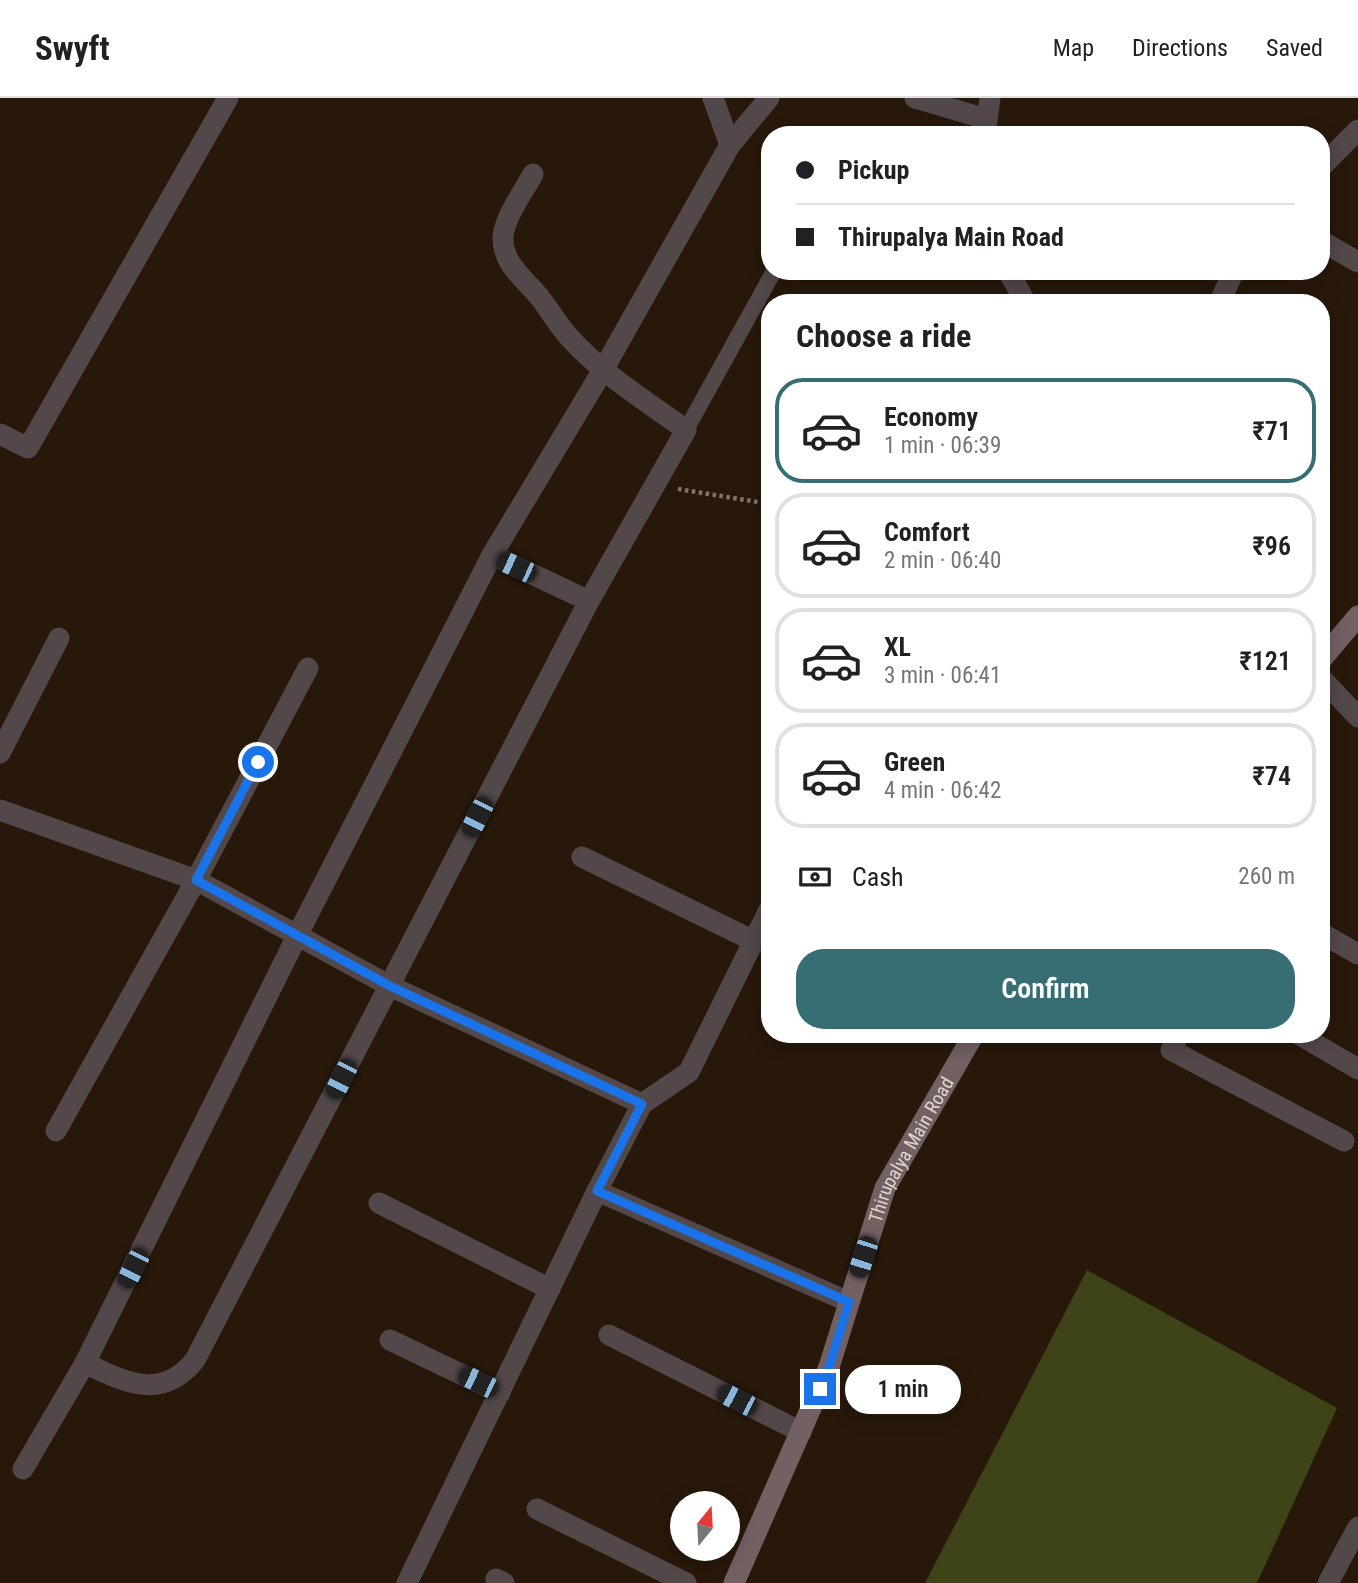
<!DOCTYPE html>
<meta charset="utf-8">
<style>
:root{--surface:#fff;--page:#f2f2f2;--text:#202124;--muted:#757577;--line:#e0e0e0;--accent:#366e74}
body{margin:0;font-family:"Roboto Condensed",sans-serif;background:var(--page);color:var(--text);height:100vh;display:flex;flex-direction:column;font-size:26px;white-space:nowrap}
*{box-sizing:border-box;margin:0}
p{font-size:23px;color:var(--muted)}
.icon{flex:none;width:38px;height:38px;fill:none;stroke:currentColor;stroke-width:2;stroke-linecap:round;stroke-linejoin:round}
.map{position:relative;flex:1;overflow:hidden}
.panel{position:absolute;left:761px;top:196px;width:569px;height:749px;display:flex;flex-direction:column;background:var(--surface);border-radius:28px;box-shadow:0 4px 18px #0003}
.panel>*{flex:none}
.top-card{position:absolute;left:761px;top:28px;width:569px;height:154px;border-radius:28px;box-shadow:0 4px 18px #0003;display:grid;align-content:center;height:154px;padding:0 35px;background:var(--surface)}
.needle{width:46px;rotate:18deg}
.buttons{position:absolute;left:670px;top:1393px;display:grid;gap:14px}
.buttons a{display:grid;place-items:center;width:70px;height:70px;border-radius:50%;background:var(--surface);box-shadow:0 4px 18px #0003;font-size:35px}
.end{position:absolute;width:32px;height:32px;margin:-16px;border:9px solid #1a73e8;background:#fff;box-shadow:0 0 0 4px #fff}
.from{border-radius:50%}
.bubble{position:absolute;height:49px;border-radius:24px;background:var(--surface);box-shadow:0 4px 18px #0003;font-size:23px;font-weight:600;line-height:49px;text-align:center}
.car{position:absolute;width:21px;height:42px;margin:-21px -10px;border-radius:9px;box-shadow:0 0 5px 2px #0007;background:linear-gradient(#222 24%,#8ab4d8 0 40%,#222 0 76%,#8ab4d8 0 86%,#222 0)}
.top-card b{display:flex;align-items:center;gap:24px;height:66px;font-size:26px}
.top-card b+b{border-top:2px solid var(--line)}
.top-card i{width:18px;height:18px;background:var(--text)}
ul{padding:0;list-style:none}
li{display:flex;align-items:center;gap:21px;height:105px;margin:0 14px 10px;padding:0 21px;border:4px solid var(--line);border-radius:28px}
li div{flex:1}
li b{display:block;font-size:26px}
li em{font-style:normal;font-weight:600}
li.on{border-color:var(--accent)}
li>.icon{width:63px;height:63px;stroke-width:1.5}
h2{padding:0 35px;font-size:32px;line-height:84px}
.pay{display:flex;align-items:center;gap:18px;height:77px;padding:0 35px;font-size:26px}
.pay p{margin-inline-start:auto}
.cta{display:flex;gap:14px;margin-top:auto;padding:14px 35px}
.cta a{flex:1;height:80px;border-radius:28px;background:var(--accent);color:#fff;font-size:28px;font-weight:600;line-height:80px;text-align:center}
header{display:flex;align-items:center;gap:42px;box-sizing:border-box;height:98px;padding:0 35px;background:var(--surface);border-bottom:2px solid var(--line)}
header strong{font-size:33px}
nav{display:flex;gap:38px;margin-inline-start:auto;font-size:24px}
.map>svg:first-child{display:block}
</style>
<header>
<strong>Swyft</strong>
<nav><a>Map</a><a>Directions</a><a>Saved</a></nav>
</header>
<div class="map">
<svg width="1358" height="1485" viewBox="0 0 1358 1485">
<rect width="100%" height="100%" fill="#28180a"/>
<polygon fill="#3f4318" points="1087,1172 1337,1310 1257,1485 925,1485"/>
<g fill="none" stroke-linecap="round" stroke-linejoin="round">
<polyline stroke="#817468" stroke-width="4.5" stroke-dasharray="3.5 3.5" stroke-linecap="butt" points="678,391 770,406"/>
<polyline stroke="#534849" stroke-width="16" points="686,332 774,173"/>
<g stroke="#534849" stroke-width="21">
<polyline points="713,0 730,47"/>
<polyline points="915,0 986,21"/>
<polyline points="985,37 990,0"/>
<polyline points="1321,69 1358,32"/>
<polyline points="1321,143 1358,164"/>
<polyline points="1008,173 1026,205"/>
<polyline points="1219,205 1234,173"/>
<polyline points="0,336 28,350 228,0"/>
<polyline points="492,457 589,503"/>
<polyline points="1321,580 1358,619"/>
<polyline points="0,655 59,540"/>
<polyline points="0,712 196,782 390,888 642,1006"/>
<polyline points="582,759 754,843"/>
<polyline points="770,810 689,974 642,1006 597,1093 849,1204"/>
<polyline points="1321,835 1358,856"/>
<polyline points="1179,936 1171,952 1344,1043"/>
<polyline points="1298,936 1358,971"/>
<polyline points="56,1033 196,782 308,570"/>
<polyline points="379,1105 550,1191"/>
<polyline points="609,1237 801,1334"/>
<polyline points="390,1242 500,1295"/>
<path d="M85 1265C126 1285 162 1303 195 1262L589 503 686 332C646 303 602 276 569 239 557 226 549 210 537 196 522 179 502 164 503 139 504 120 524 93 533 76"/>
<polyline points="23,1371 85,1265 298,836 492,457 603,272 730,47 769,0"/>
<polyline points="537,1411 686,1485"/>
<polyline points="496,1481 504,1485"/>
<polyline points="407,1485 597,1093"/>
<polyline points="1328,1485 1358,1429"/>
</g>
<g stroke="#726063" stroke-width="21">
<polyline points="1321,562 1358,518"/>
<path id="s1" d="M734 1485 829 1269 885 1090 974 936"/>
</g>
</g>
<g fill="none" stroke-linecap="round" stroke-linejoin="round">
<polyline stroke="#1a73e8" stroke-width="9" points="258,664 196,782 390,888 642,1006 597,1093 849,1204 829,1269 820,1291"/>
</g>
<g text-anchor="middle" stroke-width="7" stroke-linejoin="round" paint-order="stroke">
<g font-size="19" fill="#e1d6cd" stroke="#0c0602">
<text dy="7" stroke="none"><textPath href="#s1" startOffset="469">Thirupalya Main Road</textPath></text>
</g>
</g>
</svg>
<div class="buttons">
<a><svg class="needle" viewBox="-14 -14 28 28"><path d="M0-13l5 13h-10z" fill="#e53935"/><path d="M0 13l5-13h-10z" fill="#757577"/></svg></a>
</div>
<i class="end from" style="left:258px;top:664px"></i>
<i class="end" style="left:820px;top:1291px"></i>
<div class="bubble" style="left:845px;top:1267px;width:116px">1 min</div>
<i class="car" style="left:516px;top:469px;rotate:295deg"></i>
<i class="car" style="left:477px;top:719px;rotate:207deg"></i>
<i class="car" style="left:341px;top:981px;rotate:207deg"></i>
<i class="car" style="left:863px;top:1159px;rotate:198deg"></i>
<i class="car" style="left:133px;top:1170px;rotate:207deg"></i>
<i class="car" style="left:478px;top:1284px;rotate:296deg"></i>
<i class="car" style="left:737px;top:1302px;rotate:297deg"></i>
<div class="top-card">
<b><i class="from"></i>Pickup</b>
<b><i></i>Thirupalya Main Road</b>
</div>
<section class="panel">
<h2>Choose a ride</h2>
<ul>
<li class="on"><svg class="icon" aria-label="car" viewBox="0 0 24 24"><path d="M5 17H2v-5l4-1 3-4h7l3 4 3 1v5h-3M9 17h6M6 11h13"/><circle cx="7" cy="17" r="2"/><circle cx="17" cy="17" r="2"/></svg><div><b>Economy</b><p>1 min · 06:39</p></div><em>₹71</em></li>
<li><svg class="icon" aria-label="car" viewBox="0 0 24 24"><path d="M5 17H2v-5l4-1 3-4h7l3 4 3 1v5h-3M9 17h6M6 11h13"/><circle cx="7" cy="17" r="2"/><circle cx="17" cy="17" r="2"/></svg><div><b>Comfort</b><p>2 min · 06:40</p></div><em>₹96</em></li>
<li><svg class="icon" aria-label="car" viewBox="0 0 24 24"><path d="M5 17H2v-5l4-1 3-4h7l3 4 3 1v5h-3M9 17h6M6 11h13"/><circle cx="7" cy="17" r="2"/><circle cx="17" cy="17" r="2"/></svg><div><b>XL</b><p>3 min · 06:41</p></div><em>₹121</em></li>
<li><svg class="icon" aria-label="car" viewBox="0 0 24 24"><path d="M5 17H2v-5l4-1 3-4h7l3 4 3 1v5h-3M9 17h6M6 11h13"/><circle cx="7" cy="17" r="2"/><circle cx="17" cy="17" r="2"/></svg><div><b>Green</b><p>4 min · 06:42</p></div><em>₹74</em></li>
</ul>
<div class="pay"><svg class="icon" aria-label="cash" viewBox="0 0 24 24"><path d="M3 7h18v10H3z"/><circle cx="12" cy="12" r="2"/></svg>Cash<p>260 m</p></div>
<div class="cta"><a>Confirm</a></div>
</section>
</div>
